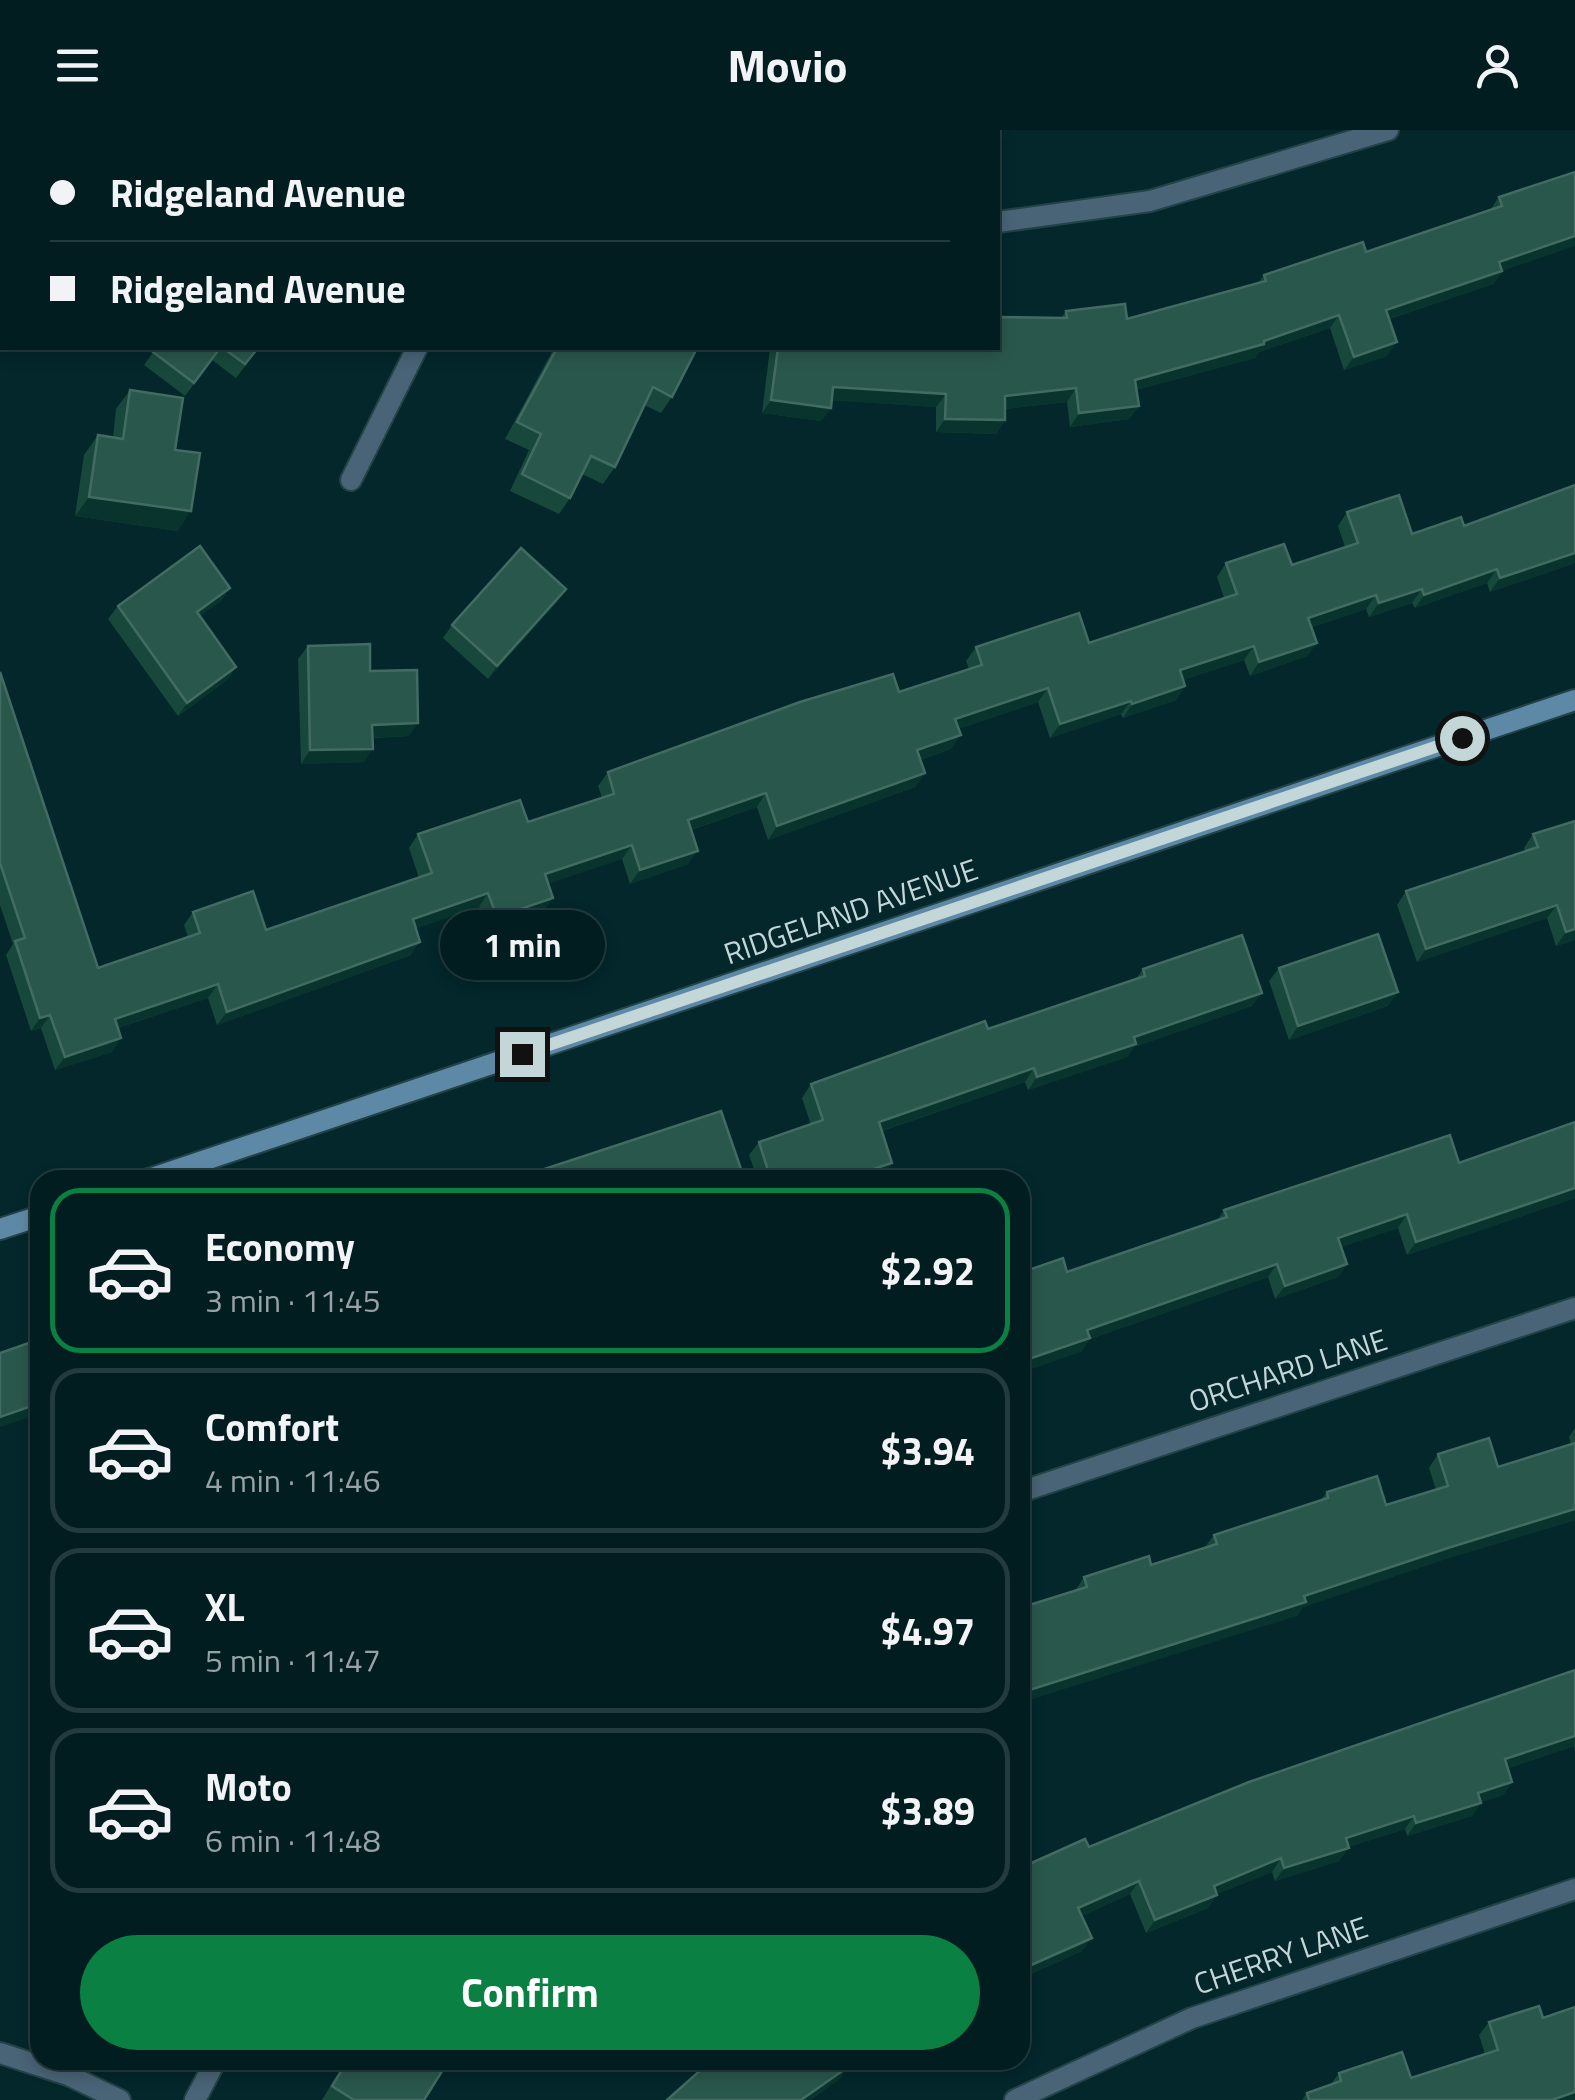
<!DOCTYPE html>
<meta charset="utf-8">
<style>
:root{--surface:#021d20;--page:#0c2629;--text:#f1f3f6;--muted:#96a2a5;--line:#233b3e;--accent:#0b8043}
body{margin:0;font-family:"Titillium Web",sans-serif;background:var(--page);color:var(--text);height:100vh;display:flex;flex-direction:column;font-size:38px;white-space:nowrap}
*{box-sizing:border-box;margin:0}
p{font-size:32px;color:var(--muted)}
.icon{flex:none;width:55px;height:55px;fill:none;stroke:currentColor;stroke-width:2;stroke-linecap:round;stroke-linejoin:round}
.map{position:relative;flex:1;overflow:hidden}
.details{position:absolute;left:30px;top:1040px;width:1000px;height:900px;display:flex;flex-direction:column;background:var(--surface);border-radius:30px;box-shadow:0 5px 15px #0003,0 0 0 2px var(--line)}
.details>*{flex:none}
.banner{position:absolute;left:0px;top:0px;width:1000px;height:220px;box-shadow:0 5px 15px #0003,0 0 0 2px var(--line);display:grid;align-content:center;height:220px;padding:0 50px;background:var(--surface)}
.end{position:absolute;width:45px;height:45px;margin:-22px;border:12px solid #c3d6d8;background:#111;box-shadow:0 0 0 5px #111}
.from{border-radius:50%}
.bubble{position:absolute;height:70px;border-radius:35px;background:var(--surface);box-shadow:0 5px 15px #0003,0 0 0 2px var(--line);font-size:32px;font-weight:700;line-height:70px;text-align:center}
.banner b{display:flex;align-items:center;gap:35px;height:95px;font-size:38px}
.banner b+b{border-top:2px solid var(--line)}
.banner i{width:25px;height:25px;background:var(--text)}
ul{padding:18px 0 0;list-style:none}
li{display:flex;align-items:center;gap:30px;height:165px;margin:0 20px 15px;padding:0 30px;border:5px solid var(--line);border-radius:30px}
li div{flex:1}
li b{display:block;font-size:38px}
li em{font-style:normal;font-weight:700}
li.active{border-color:var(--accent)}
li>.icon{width:90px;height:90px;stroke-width:1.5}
.cta{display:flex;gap:20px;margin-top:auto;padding:20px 50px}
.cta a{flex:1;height:115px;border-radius:60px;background:var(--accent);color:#fff;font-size:40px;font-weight:700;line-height:115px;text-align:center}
header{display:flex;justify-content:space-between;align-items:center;height:130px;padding:0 50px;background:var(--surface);font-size:45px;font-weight:700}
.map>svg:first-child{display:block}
</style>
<header><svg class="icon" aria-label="menu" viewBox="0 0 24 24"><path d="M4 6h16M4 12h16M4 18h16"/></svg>Movio<svg class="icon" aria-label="person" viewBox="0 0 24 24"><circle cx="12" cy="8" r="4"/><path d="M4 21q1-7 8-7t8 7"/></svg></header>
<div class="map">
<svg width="1575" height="1970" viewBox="0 0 1575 1970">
<rect width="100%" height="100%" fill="#03272b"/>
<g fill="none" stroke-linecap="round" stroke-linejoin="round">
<g stroke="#224347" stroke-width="24">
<g id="street">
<polyline points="573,0 579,2"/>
<polyline points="524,2 526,0"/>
<polyline points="998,92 1150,71 1388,0"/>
<polyline points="351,350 417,218"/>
<polyline points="1020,1362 1575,1178"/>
<polyline points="0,1923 68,1945 120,1970"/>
<polyline points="195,1970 216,1930"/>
<polyline points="1015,1970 1192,1888 1575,1759"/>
</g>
</g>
<g stroke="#224347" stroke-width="24">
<g id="secondary">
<polyline points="146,1050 1575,570"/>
<polyline points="0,1099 40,1086"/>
</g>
</g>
<use href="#street" stroke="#496476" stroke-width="20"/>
<use href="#secondary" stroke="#5e89a6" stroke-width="20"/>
</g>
<g fill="#18483b">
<polygon points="1575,42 1493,154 1389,189 1387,226 1344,240 1330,198 1259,222 1255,228 1136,260 1139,276 1129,289 1070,297 1067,272 1005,279 1005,290 996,304 936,302 936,277 832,270 831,278 821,291 762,283 770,218 998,218 1061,188 1066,181 1127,189 1258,153 1264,145 1366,122 1490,80 1499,67"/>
<polygon points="156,218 259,218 236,248 212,230 185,266 144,235"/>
<polygon points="554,218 697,218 672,267 661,283 644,275 615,337 603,354 582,344 570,368 559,384 510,361 529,320 505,309"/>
<polygon points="130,260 175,320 178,401 75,386 84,325 98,305 113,308 116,279"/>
<polygon points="1575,355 1575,433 1490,462 1487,453 1415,478 1412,473 1369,487 1366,479 1312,497 1317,513 1307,526 1250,546 1244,530 1183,550 1185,556 1176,570 1123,588 1121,584 1050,608 1038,572 958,599 951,619 920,630 925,643 915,657 768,710 757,677 691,700 688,734 630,754 622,729 548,753 544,781 487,801 479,777 416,798 411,825 217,895 208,868 118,898 112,922 55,940 41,898 31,901 6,825 13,814 0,775 0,542 98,838 188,807 184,795 193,782 266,800 419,748 409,718 418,704 528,692 602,668 598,656 608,642 899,562 969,539 966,531 976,517 1089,513 1224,468 1217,447 1226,433 1292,435 1345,417 1338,396 1347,382 1412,404 1464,396"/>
<polygon points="230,458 220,472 200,486 236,537 227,550 178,586 108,489 118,476"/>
<polygon points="566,459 557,472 488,549 443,508 452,495"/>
<polygon points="308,516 370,541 409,606 373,608 364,632 301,634 298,529"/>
<polygon points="1533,704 1575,810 1556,816 1547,788 1417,832 1397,775 1406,761 1525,721 1524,718"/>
<polygon points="1279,838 1388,876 1289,910 1269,851"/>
<polygon points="1143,839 1252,876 1134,917 1127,927 1028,960 1025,952 882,1001 892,1033 883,1046 871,1050 758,1050 749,1025 759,1012 811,995 802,968 811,954 988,899 1136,849"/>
<polygon points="1575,992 1575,1068 1407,1125 1398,1098 1341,1117 1347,1134 1338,1147 1275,1169 1268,1147 1090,1209 1081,1222 1067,1142 1217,1091 1224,1080 1459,1033"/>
<polygon points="1575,1298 1575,1390 1442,1430 1303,1477 1297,1486 1075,1461 1084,1447 1151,1435 1204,1418 1214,1405 1321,1370 1327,1362 1386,1375 1436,1360 1429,1338 1438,1324 1498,1337 1571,1314 1569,1307"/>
<polygon points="1575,1540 1575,1621 1574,1616 1508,1638 1512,1652 1503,1665 1481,1672 1472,1686 1407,1706 1405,1699 1348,1717 1339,1731 1275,1751 1272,1742 1217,1764 1208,1778 1146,1803 1130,1764 1082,1786 1082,1821 1020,1849 1020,1738 1089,1717"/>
<polygon points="1543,1888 1575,1970 1302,1970 1307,1963 1331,1954 1339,1943 1411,1948 1485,1924 1479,1905 1489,1892"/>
<polygon points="346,1930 449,1930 424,1970 322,1970"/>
</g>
<g fill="#08342d">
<polygon points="1575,106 1575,116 1502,141 1493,154 1376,193 1386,180 1499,132"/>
<polygon points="1339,185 1330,198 1259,222 1255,228 1126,263 1135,250 1264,211"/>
<polygon points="1397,212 1387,226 1344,240 1354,227"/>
<polygon points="833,257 946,264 936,277 824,270"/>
<polygon points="1076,258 1067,272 996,280 1005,266"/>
<polygon points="771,270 831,278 821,291 762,283"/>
<polygon points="1139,276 1129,289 1070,297 1079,283"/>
<polygon points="945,289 1005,290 996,304 936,302"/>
<polygon points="89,367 191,381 178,401 75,386"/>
<polygon points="1575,423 1575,433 1490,462 1500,448"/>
<polygon points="1497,439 1487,453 1415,478 1424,465"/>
<polygon points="230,458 220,472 188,495 197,482"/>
<polygon points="566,459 557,472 488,549 497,536"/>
<polygon points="1422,459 1412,473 1369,487 1379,473"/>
<polygon points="1376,465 1366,479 1299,501 1308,488"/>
<polygon points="1317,513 1307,526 1250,546 1259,532"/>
<polygon points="1254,516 1244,530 1171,554 1180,540"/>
<polygon points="236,537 227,550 178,586 187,573"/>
<polygon points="1185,556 1176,570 1123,588 1132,574"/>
<polygon points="1048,558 1038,572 946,603 955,589"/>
<polygon points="1131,571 1121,584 1050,608 1060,594"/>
<polygon points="418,593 409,606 363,608 372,595"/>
<polygon points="961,605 951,619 907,634 917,620"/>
<polygon points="373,619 364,632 301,634 310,620"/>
<polygon points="925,643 915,657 768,710 777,696"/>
<polygon points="766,663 757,677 678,704 688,690"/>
<polygon points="632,715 622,729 536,758 545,744"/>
<polygon points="698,721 688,734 630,754 640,740"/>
<polygon points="488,763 479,777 403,803 413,789"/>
<polygon points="553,768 544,781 487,801 497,787"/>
<polygon points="1557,775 1547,788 1417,832 1426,819"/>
<polygon points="1575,799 1575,810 1556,816 1566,802"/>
<polygon points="420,812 411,825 217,895 227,882"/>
<polygon points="218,854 208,868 105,902 115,889"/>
<polygon points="1398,862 1388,876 1289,910 1298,896"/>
<polygon points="1262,863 1252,876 1134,917 1127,927 1028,960 1037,947 1134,907"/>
<polygon points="50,885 41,898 31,901 40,888"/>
<polygon points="121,908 112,922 55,940 65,927"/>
<polygon points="1034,938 1025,952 869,1005 879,992"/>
<polygon points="892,1033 883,1046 871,1050 840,1050"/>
<polygon points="741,1039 733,1050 707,1050"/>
<polygon points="1575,1058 1575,1068 1407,1125 1416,1112"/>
<polygon points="1407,1084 1398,1098 1329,1121 1338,1108"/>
<polygon points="1277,1134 1268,1147 1090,1209 1081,1222 1020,1243 1020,1232 1087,1200"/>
<polygon points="1347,1134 1338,1147 1275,1169 1285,1156"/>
<polygon points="40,1273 40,1284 0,1297 0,1287"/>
<polygon points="1575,1379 1575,1390 1442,1430 1303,1477 1297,1486 1020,1573 1020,1563 1451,1417"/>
<polygon points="1575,1606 1574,1616 1496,1642 1505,1629"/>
<polygon points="1512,1652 1503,1665 1469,1676 1478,1663"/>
<polygon points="1481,1673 1472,1686 1407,1706 1416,1693"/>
<polygon points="1414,1686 1405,1699 1336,1721 1346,1708"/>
<polygon points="1349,1718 1339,1731 1275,1751 1284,1738"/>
<polygon points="1281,1728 1272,1742 1205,1769 1214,1756"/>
<polygon points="1139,1751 1130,1764 1069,1792 1078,1778"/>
<polygon points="1217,1765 1208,1778 1146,1803 1155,1790"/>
<polygon points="1092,1808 1082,1821 1020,1849 1029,1836"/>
<polygon points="848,1937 839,1950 811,1970 801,1970"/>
<polygon points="1575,1962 1575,1970 1552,1970"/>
</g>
<g fill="#2a574c" stroke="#426b62" stroke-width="2.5">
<polygon points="158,0 258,0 263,2 156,2"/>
<polygon points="1575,42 1575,106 1499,132 1502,141 1386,180 1397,212 1354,227 1339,185 1264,211 1264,214 1135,250 1139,276 1079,283 1076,258 1005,266 1005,290 945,289 946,264 833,257 831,278 771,270 778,218 998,218 998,187 1067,188 1066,181 1125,174 1127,189 1266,151 1264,145 1363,112 1366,122 1502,76 1499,67"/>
<polygon points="156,218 220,218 194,253 153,222"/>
<polygon points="223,218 258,218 245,234"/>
<polygon points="557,218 697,218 672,267 653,257 615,337 591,326 570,368 522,344 541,304 517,292"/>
<polygon points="130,260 183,268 175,320 200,323 191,381 89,367 98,305 123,309"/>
<polygon points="1575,355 1575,423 1500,448 1497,439 1424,465 1422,459 1379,473 1376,465 1308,488 1317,513 1259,532 1254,516 1180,540 1185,556 1132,574 1131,571 1060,594 1048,558 955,589 961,605 917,620 925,643 777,696 766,663 688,690 698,721 640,740 632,715 545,744 553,768 497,787 488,763 413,789 420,812 227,882 218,854 115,889 121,908 65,927 50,885 40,888 15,811 25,808 0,733 0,542 98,838 200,803 193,782 253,761 266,800 432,743 418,704 520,670 528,692 614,664 608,642 800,572 893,544 899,562 982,535 976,517 1079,483 1089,513 1237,464 1226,433 1284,414 1292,435 1358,413 1347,382 1399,365 1412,404 1461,387 1464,396"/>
<polygon points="200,416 230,458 197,482 236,537 187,573 118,476"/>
<polygon points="521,418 566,459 497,536 452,495"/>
<polygon points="370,514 370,541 417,540 418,593 372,595 373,619 310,620 308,516"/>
<polygon points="1575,691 1575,799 1566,802 1557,775 1426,819 1406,761 1538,717 1533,704"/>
<polygon points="1378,804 1398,862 1298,896 1279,838"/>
<polygon points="1242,805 1262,863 1134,907 1136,914 1037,947 1034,938 879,992 892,1033 840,1050 771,1050 759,1012 823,990 811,954 985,891 988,899 1145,846 1143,839"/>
<polygon points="721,981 741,1039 707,1050 511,1050"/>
<polygon points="1575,992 1575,1058 1416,1112 1407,1084 1338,1108 1347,1134 1285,1156 1277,1134 1087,1200 1090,1208 1020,1232 1020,1143 1063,1128 1067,1142 1227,1087 1224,1080 1450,1005 1459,1033"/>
<polygon points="40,1209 40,1273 0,1287 0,1223"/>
<polygon points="1489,1308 1498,1337 1575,1313 1575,1379 1451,1417 1304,1466 1306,1472 1020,1563 1020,1478 1087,1457 1084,1447 1149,1426 1151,1435 1217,1414 1214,1405 1328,1368 1327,1362 1377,1346 1386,1375 1448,1356 1438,1324"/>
<polygon points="1575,1540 1575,1606 1505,1629 1512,1652 1478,1663 1481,1673 1416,1693 1414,1686 1346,1708 1349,1718 1284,1738 1281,1728 1214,1756 1217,1765 1155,1790 1139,1751 1078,1778 1092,1808 1029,1836 1026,1828 1020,1832 1020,1738 1085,1709 1089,1717 1249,1652"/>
<polygon points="1539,1876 1543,1888 1575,1877 1575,1962 1552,1970 1309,1970 1307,1963 1341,1951 1339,1943 1402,1922 1411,1948 1498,1920 1489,1892"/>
<polygon points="348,1930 449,1930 424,1970 354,1970 332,1956"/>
<polygon points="712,1930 723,1930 728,1935 735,1930 844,1930 848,1937 801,1970 667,1970"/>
</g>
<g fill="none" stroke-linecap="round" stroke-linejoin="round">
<polyline stroke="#c3d6d8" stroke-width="12" points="522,924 1462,608"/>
</g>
<g text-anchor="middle" stroke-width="10" stroke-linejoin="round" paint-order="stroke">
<g font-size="30" fill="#c3d6d8" stroke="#03272b">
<text transform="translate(851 782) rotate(-19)" y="10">RIDGELAND AVENUE</text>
<text transform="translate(1288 1241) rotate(-18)" y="10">ORCHARD LANE</text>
<text transform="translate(1281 1826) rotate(-19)" y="10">CHERRY LANE</text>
</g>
</g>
</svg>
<i class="end from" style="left:1462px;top:608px"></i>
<i class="end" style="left:522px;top:924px"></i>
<div class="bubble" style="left:440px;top:780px;width:165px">1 min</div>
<div class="banner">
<b><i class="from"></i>Ridgeland Avenue</b>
<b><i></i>Ridgeland Avenue</b>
</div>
<section class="details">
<ul>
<li class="active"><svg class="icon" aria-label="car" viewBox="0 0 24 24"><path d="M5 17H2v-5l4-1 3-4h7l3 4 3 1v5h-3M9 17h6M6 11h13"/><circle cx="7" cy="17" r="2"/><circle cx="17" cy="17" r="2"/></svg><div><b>Economy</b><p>3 min · 11:45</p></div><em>$2.92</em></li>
<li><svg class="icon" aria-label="car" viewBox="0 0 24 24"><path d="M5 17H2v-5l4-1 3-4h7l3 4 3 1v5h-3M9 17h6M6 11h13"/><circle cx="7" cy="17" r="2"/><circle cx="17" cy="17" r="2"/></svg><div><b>Comfort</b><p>4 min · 11:46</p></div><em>$3.94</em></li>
<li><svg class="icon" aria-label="car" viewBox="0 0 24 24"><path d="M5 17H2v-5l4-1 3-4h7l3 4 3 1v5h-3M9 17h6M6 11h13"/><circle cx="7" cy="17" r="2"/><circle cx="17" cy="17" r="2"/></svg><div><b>XL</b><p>5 min · 11:47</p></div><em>$4.97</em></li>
<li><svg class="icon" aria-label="car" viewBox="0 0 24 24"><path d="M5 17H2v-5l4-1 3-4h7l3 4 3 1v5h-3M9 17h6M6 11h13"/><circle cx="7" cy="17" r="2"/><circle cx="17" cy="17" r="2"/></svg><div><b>Moto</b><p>6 min · 11:48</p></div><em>$3.89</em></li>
</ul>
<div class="cta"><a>Confirm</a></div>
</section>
</div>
